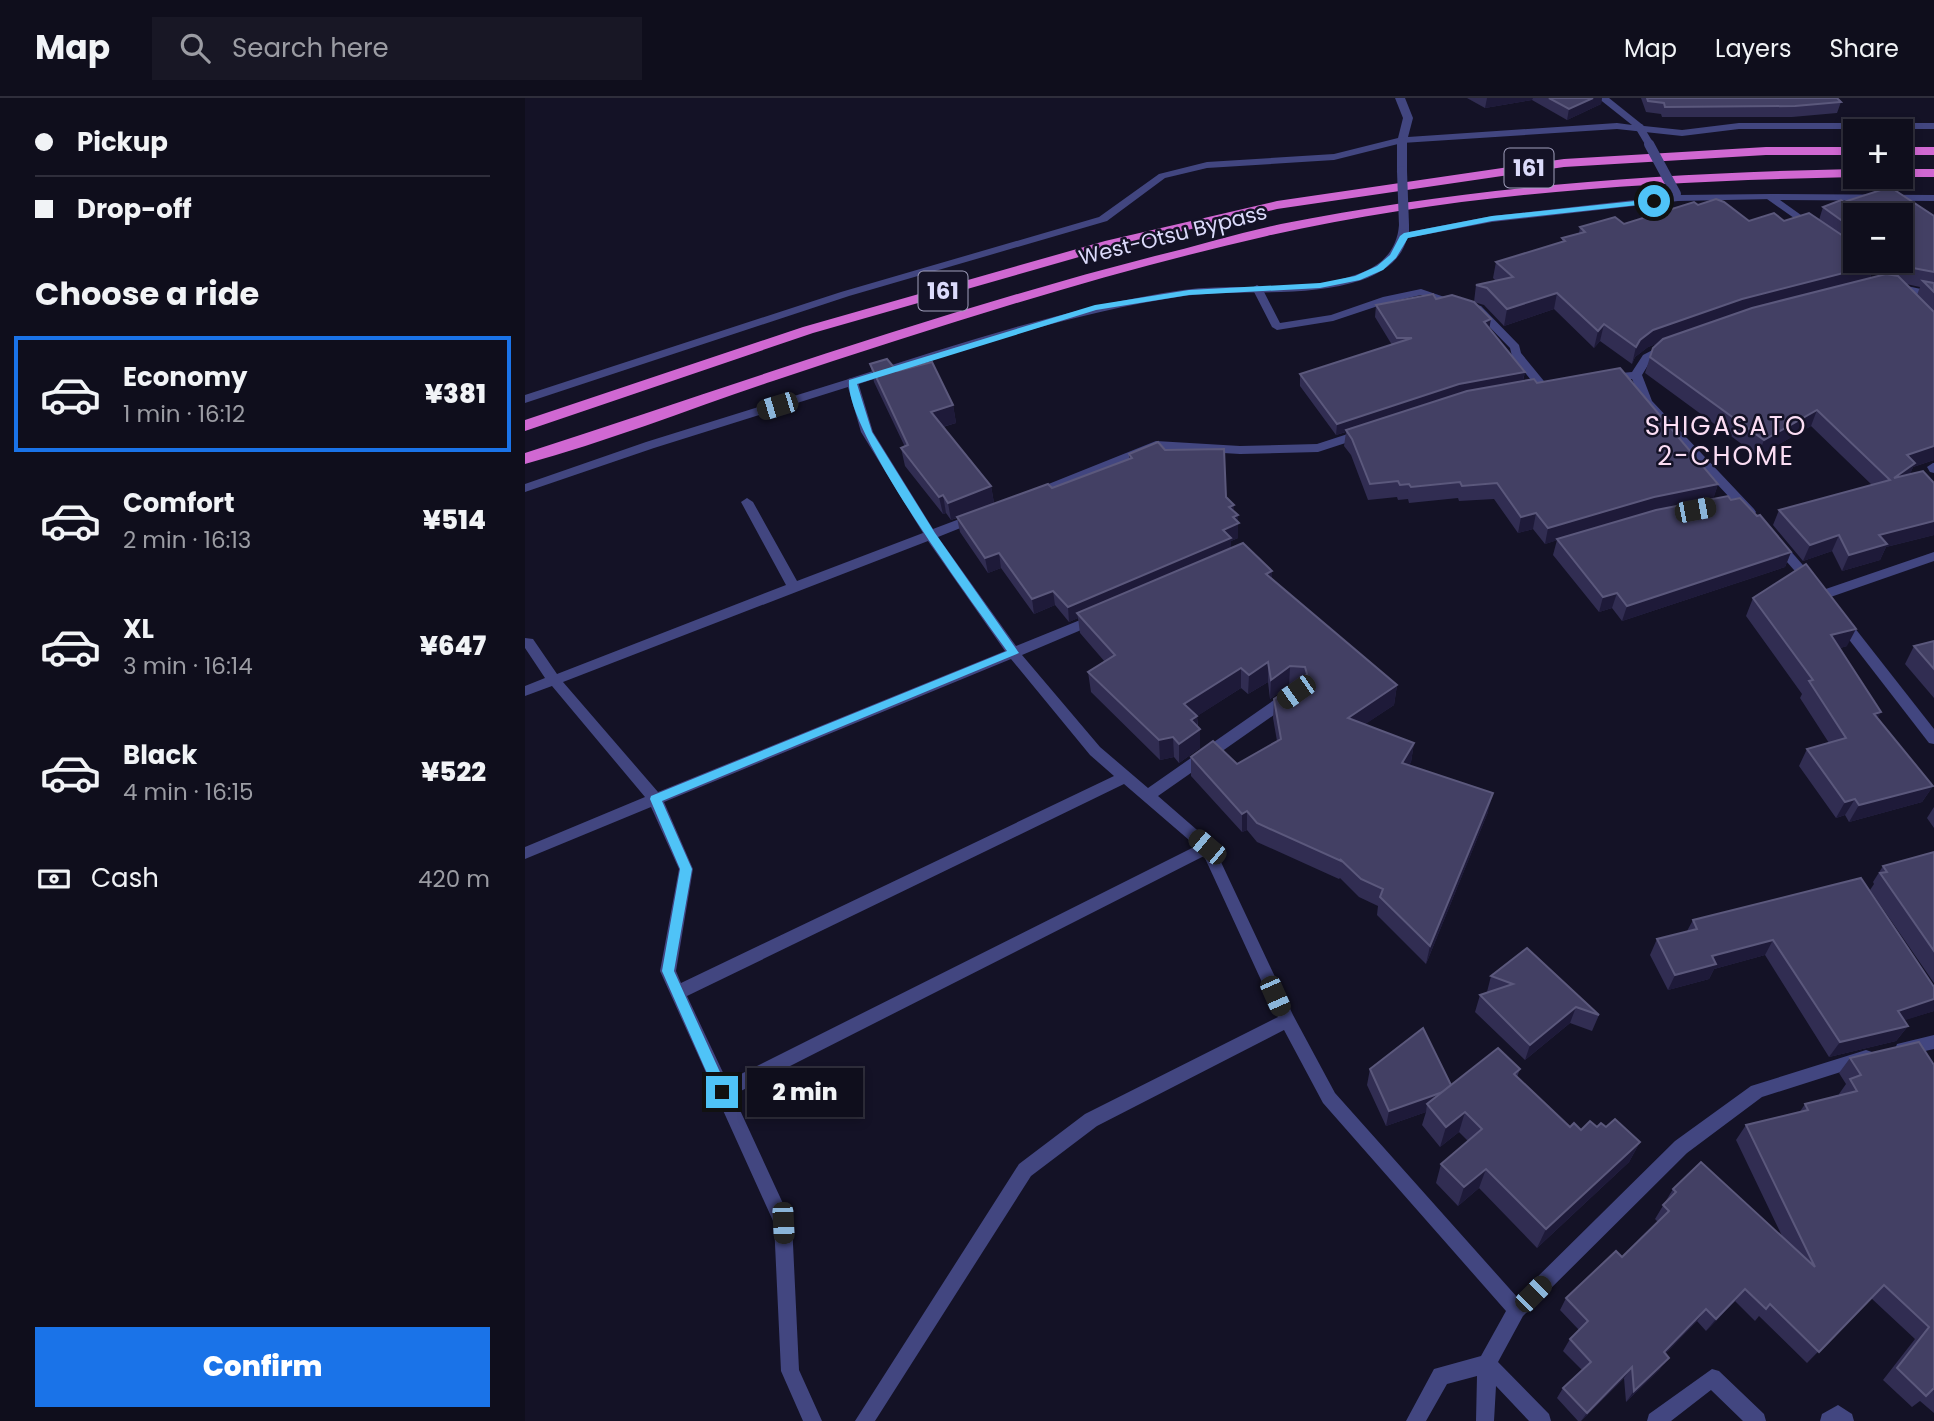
<!DOCTYPE html>
<meta charset="utf-8">
<style>
:root{--surface:#0f0e1c;--page:#181725;--text:#f1f3f6;--muted:#9b9ca3;--line:#2f2e3b;--accent:#1a73e8}
body{margin:0;font-family:Poppins,sans-serif;background:var(--page);color:var(--text);height:100vh;display:flex;flex-direction:column;font-size:26px;white-space:nowrap}
*{box-sizing:border-box;margin:0}
p{font-size:23px;color:var(--muted)}
.icon{flex:none;width:38px;height:38px;fill:none;stroke:currentColor;stroke-width:2;stroke-linecap:round;stroke-linejoin:round}
.map{position:relative;flex:1;overflow:hidden}
.details{display:flex;flex-direction:column;background:var(--surface);width:525px}
.details>*{flex:none}
.guide{display:grid;align-content:center;height:154px;padding:0 35px;background:var(--surface)}
.tools{position:absolute;left:1318px;top:21px;display:grid;gap:14px}
.tools a{display:grid;place-items:center;width:70px;height:70px;border-radius:0px;background:var(--surface);box-shadow:0 4px 10px #0003,0 0 0 2px var(--line);font-size:35px}
.end{position:absolute;width:32px;height:32px;margin:-16px;border:9px solid #4fc3f7;background:#111;box-shadow:0 0 0 4px #111}
.from{border-radius:50%}
.bubble{position:absolute;height:49px;border-radius:0px;background:var(--surface);box-shadow:0 4px 10px #0003,0 0 0 2px var(--line);font-size:23px;font-weight:800;line-height:49px;text-align:center}
.car{position:absolute;width:21px;height:42px;margin:-21px -10px;border-radius:9px;box-shadow:0 0 5px 2px #0007;background:linear-gradient(#222 24%,#8ab4d8 0 40%,#222 0 76%,#8ab4d8 0 86%,#222 0)}
.guide b{display:flex;align-items:center;gap:24px;height:66px;font-size:26px}
.guide b+b{border-top:2px solid var(--line)}
.guide i{width:18px;height:18px;background:var(--text)}
ul{padding:0;list-style:none}
li{display:flex;align-items:center;gap:21px;height:116px;margin:0 14px 10px;padding:0 21px;border:4px solid transparent;border-radius:0px}
li div{flex:1}
li b{display:block;font-size:26px}
li em{font-style:normal;font-weight:800}
li.active{border-color:var(--accent)}
li>.icon{width:63px;height:63px;stroke-width:1.5}
h2{padding:0 35px;font-size:32px;line-height:84px}
.pay{display:flex;align-items:center;gap:18px;height:77px;padding:0 35px;font-size:26px}
.pay p{margin-inline-start:auto}
.action{display:flex;gap:14px;margin-top:auto;padding:14px 35px}
.action a{flex:1;height:80px;border-radius:0px;background:var(--accent);color:#fff;font-size:28px;font-weight:800;line-height:80px;text-align:center}
header{display:flex;align-items:center;gap:42px;box-sizing:border-box;height:98px;padding:0 35px;background:var(--surface);border-bottom:2px solid var(--line)}
header strong{font-size:33px}
nav{display:flex;gap:38px;margin-inline-start:auto;font-size:24px}
.search{width:490px;height:63px;background:var(--page);display:flex;align-items:center;gap:18px;box-sizing:border-box;padding:0 24px;border-radius:0px;color:var(--muted);font-size:26px}
main{display:flex;flex:1;min-height:0}
.map>svg:first-child{display:block}
</style>
<header>
<strong>Map</strong>
<div class="search"><svg class="icon" aria-label="search" viewBox="0 0 24 24"><circle cx="10" cy="10" r="6"/><path d="M15 15l6 6"/></svg>Search here</div>
<nav><a>Map</a><a>Layers</a><a>Share</a></nav>
</header>
<main>
<section class="details">
<div class="guide">
<b><i class="from"></i>Pickup</b>
<b><i></i>Drop-off</b>
</div>
<h2>Choose a ride</h2>
<ul>
<li class="active"><svg class="icon" aria-label="car" viewBox="0 0 24 24"><path d="M5 17H2v-5l4-1 3-4h7l3 4 3 1v5h-3M9 17h6M6 11h13"/><circle cx="7" cy="17" r="2"/><circle cx="17" cy="17" r="2"/></svg><div><b>Economy</b><p>1 min · 16:12</p></div><em>¥381</em></li>
<li><svg class="icon" aria-label="car" viewBox="0 0 24 24"><path d="M5 17H2v-5l4-1 3-4h7l3 4 3 1v5h-3M9 17h6M6 11h13"/><circle cx="7" cy="17" r="2"/><circle cx="17" cy="17" r="2"/></svg><div><b>Comfort</b><p>2 min · 16:13</p></div><em>¥514</em></li>
<li><svg class="icon" aria-label="car" viewBox="0 0 24 24"><path d="M5 17H2v-5l4-1 3-4h7l3 4 3 1v5h-3M9 17h6M6 11h13"/><circle cx="7" cy="17" r="2"/><circle cx="17" cy="17" r="2"/></svg><div><b>XL</b><p>3 min · 16:14</p></div><em>¥647</em></li>
<li><svg class="icon" aria-label="car" viewBox="0 0 24 24"><path d="M5 17H2v-5l4-1 3-4h7l3 4 3 1v5h-3M9 17h6M6 11h13"/><circle cx="7" cy="17" r="2"/><circle cx="17" cy="17" r="2"/></svg><div><b>Black</b><p>4 min · 16:15</p></div><em>¥522</em></li>
</ul>
<div class="pay"><svg class="icon" aria-label="cash" viewBox="0 0 24 24"><path d="M3 7h18v10H3z"/><circle cx="12" cy="12" r="2"/></svg>Cash<p>420 m</p></div>
<div class="action"><a>Confirm</a></div>
</section>
<div class="map">
<svg width="1409" height="1323" viewBox="0 0 1409 1323">
<rect width="100%" height="100%" fill="#141226"/>
<g fill="none" stroke-linecap="round" stroke-linejoin="round">
<g fill="#424680" fill-rule="evenodd">
<polygon points="870,0 880,0 888,20 883,39 1092,25 1107,27 1073,0 1084,0 1119,28 1157,32 1214,25 1409,25 1409,31 1214,31 1157,38 1092,31 877,45 809,62 682,70 640,80 582,123 324,198 0,305 0,297 316,194 574,119 634,76 682,64 809,56 873,40 878,20"/>
<polygon points="1245,96 1409,97 1409,103 1255,102 1290,127 1290,131 1286,132 1242,101 1240,99"/>
<polygon points="1369,185 1409,194 1409,200 1365,190 1365,186"/>
<polygon points="732,187 737,190 755,225 806,217 858,199 896,191 937,205 932,208 896,197 865,204 808,223 752,232 747,229 727,190"/>
<polygon points="952,207 956,208 994,247 996,255 1023,288 1021,291 1013,291 987,258 985,250 948,212 947,210"/>
<polygon points="1141,245 1145,246 1145,250 1126,262 1117,277 1127,303 1229,411 1231,414 1229,417 1221,417 1118,307 1107,281 1086,284 1080,280 1086,276 1107,274 1118,257"/>
<path d="M327 280 333 284 348 334 408 431 445 417H453L455 420 453 423 413 439 491 548 565 518H575L576 521 575 524 497 557 575 649 623 690 759 595H769L771 599 769 603 633 698 687 745 768 917 810 995 992 1199 1150 1043 1226 988 1341 952 1347 954 1349 959 1347 964 1237 999 1162 1055 998 1218 973 1264 1024 1316 1026 1323H1004L971 1288 969 1323H951L952 1278 922 1286 901 1323H881L909 1271 956 1258 981 1213 798 1005 759 932 572 1028 506 1078 350 1323H330L494 1066 560 1016 753 919 679 758 208 997 267 1125 274 1272 297 1323H278L256 1273 249 1125 135 873 154 771 126 709 0 761V749L120 699 27 588 0 598V588L20 580 0 550V540L8 541 32 576 261 487 216 404 222 400 228 404 272 483 398 435 336 334 323 289 129 350 0 394V386L121 344ZM403 443 480 553 133 694 38 584ZM486 561 565 657 589 678 156 885 151 873 168 771 139 704ZM599 686 671 748 202 983 162 898Z"/>
<polygon points="838,331 844,335 842,338 793,354 715,356 632,351 514,399 506,399 504,396 506,393 631,343 715,348 792,346"/>
<polygon points="1408,365 1409,365 1409,375 1405,374 1402,369"/>
<polygon points="1252,441 1256,442 1291,482 1293,485 1291,488 1283,488 1248,448 1246,445 1248,442"/>
<polygon points="1409,454 1409,463 1297,502 1291,497 1292,494"/>
<polygon points="1317,518 1322,520 1409,631 1409,646 1404,645 1312,526 1311,523"/>
<polygon points="1409,937 1409,951 1378,958 1372,956 1370,951 1372,946"/>
<polygon points="1187,1271 1194,1273 1239,1316 1241,1323 1218,1323 1186,1292 1146,1323 1122,1323 1124,1316"/>
<polygon points="1313,1307 1327,1316 1329,1323 1295,1323 1297,1316"/>
</g>
<g fill="#424680" fill-rule="evenodd">
<polygon points="1111,26 1117,26 1129,46 1127,48 1121,48 1109,28"/>
<polygon points="877,39 882,42 882,73 877,76 872,73 872,42"/>
<path d="M1245 96 1250 99 1248 101 1153 103 967 124 882 140C877 162 857 175 837 182 780 201 718 190 659 198 546 215 438 251 331 287H323L321 284 323 281C433 246 543 209 658 192 715 184 777 197 833 176 856 168 872 153 874 127L879 124 884 127V134L967 118 1153 97Z"/>
</g>
<g fill="#d068d2" fill-rule="evenodd">
<polygon points="1241,49 1330,49 1330,57 1241,57 1039,69 752,111 589,149 288,235 0,333 0,322 278,229 580,143 752,103 1039,61"/>
<rect x="1376" y="49" width="33" height="8"/>
<path d="M1330 71V79C1134 83 934 94 742 138 575 176 410 229 248 283 165 311 84 343 0 366V355C209 287 416 213 630 158 672 148 714 135 756 126 945 88 1138 75 1330 71Z"/>
<rect x="1376" y="71" width="33" height="8"/>
</g>
<g stroke="#424680" stroke-width="10">
<polyline points="1124,46 1151,96"/>
<polyline points="877,73 879,127"/>
</g>
</g>
<g fill="#312d52" fill-rule="evenodd">
<polygon points="942,0 1077,0 1076,6 1042,22 1007,2 960,10"/>
<polygon points="1116,0 1312,0 1316,4 1312,15 1267,19 1137,19 1136,16 1121,14"/>
<path d="M1319 104 1409 118V362L1388 369 1385 376 1409 385V437L1361 449 1355 462 1317 473 1307 453 1278 463 1248 427 1254 412 1347 387 1286 328 1233 358 1120 275 1125 259 1134 245 1123 249 1110 259 1107 266 1075 243 1069 250 1029 211 979 228 959 207 949 204 951 187 971 183 968 180 971 164 1037 144V140L1054 135 1055 129 1099 126 1173 107 1224 123 1294 122 1298 109ZM1330 117 1376 163H1330ZM1349 169 1356 177 1345 180ZM1381 186 1395 189 1392 197Z"/>
<polygon points="911,201 965,231 1000,274 998,283 1012,285 1193,386 1188,401 1206,402 1266,454 1260,469 1097,523 1087,510 1074,514 1028,457 1032,442 1020,446 1008,431 993,435 969,401 934,403 933,400 884,405 883,401 873,402 872,399 843,402 826,357 819,348 821,334 811,337 775,288 775,276 867,247 850,219 851,207"/>
<polygon points="345,266 372,273 428,307 431,325 418,329 466,388 469,405 447,414 527,390 604,361 604,356 640,352 701,399 709,407 709,413 713,417 713,440 706,443 706,450 747,473 747,481 872,587 869,607 840,626 889,645 886,664 884,667 963,714 901,866 852,817 853,808 834,799 815,780 814,781 732,744 722,732 717,734 666,678 666,659 712,666 752,643 748,620 749,601 768,588 764,588 745,601 743,584 723,596 716,590 672,618 675,650 654,665 649,659 635,662 566,594 563,574 580,564 555,535 553,520 544,524 530,507 509,516 476,470 463,475 435,434 432,420 426,422 421,415 418,416 380,368 376,350 380,349 349,284"/>
<polygon points="1228,500 1322,548 1315,550 1353,621 1408,688 1397,704 1324,724 1320,717 1311,720 1274,668 1282,651 1304,645 1275,600 1277,596 1221,518"/>
<polygon points="1409,543 1409,600 1380,566 1389,548"/>
<polygon points="1409,709 1409,730 1402,720"/>
<polygon points="1409,754 1409,885 1345,792 1349,786 1348,784 1358,768"/>
<polygon points="1336,780 1409,889 1409,913 1379,922 1383,928 1371,943 1304,959 1240,857 1189,871 1184,881 1143,892 1125,857 1132,841 1162,833 1168,822"/>
<polygon points="966,878 1074,917 1067,933 1045,925 1000,962 950,914 955,897 963,895 962,894"/>
<polygon points="1325,960 1409,967 1409,1315 1395,1303 1387,1309 1358,1282 1390,1241 1346,1200 1282,1265 1234,1218 1230,1223 1210,1203 1181,1233 1172,1223 1140,1256 1135,1271 1101,1304 1099,1280 1056,1323 1053,1323 1032,1300 1038,1290 1057,1272 1038,1253 1045,1241 1054,1232 1035,1212 1041,1200 1097,1159 1133,1124 1130,1121 1148,1091 1258,1140 1211,1042 1221,1027 1274,1015 1280,1006 1314,997 1314,996 1321,986 1314,975"/>
<polygon points="845,971 926,987 995,971 992,979 1045,1029 1056,1032 1072,1029 1081,1029 1115,1044 1104,1064 1012,1150 954,1090 933,1108 911,1085 916,1066 943,1043 934,1034 915,1049 897,1027 901,1014 861,1028 842,987"/>
</g>
<g fill="#1e1a39">
<polygon points="962,0 1008,0 1007,2 960,10"/>
<polygon points="1068,0 1077,0 1076,6 1042,22 1044,11"/>
<polygon points="1350,167 1343,184 1212,218 1123,249 1110,259 1107,266 1111,249 1115,242 1128,232 1217,201"/>
<polygon points="1032,195 1029,211 979,228 982,211"/>
<polygon points="966,221 964,232 959,224"/>
<polygon points="1079,226 1075,243 1069,250 1073,233"/>
<polygon points="1000,274 997,285 932,298 811,337 812,326 934,286"/>
<polygon points="428,307 431,325 409,331 406,314"/>
<polygon points="1292,312 1286,328 1233,358 1239,342"/>
<polygon points="1409,348 1409,362 1388,369 1383,381 1362,396 1382,357"/>
<polygon points="1193,386 1188,402 1124,414 1020,446 1023,430 1129,399"/>
<polygon points="466,388 469,405 426,422 423,405"/>
<polygon points="418,397 421,415 418,416 414,399"/>
<polygon points="709,407 709,419 713,417 713,440 706,443 706,455 552,515 553,520 544,524 543,509 698,432 704,409"/>
<polygon points="1011,415 1008,431 993,435 996,419"/>
<polygon points="1409,423 1409,437 1361,449 1355,462 1317,473 1324,457 1354,437"/>
<polygon points="1314,437 1307,453 1278,463 1285,447"/>
<polygon points="1266,454 1260,469 1097,523 1102,508"/>
<polygon points="474,455 476,470 463,475 460,460"/>
<polygon points="747,473 747,493 741,476"/>
<polygon points="528,493 530,507 509,516 507,501"/>
<polygon points="1092,495 1087,510 1074,514 1078,499"/>
<polygon points="1331,531 1322,548 1298,555 1306,537"/>
<polygon points="743,564 743,584 723,596 724,577"/>
<polygon points="765,568 764,588 745,601 746,582"/>
<polygon points="716,570 716,590 660,626 659,606"/>
<polygon points="872,587 869,607 821,639 823,620"/>
<polygon points="1356,614 1347,631 1349,616"/>
<polygon points="672,618 672,633 675,631 675,650 654,665 654,646 666,622"/>
<polygon points="648,639 649,659 635,662 634,642"/>
<polygon points="889,645 886,664 874,684 877,665"/>
<polygon points="1408,688 1397,704 1324,724 1334,707"/>
<polygon points="968,695 963,714 901,866 905,848"/>
<polygon points="1330,701 1320,717 1311,720 1320,704"/>
<polygon points="722,713 722,732 717,734 717,716"/>
<polygon points="1248,842 1240,857 1189,871 1184,881 1143,892 1150,877 1187,858"/>
<polygon points="1409,901 1409,913 1362,928 1373,913"/>
<polygon points="1051,909 1045,925 1000,962 1005,947"/>
<polygon points="1383,928 1371,943 1304,959 1315,944"/>
<polygon points="927,990 902,1006 901,1014 861,1028 864,1013"/>
<polygon points="940,1014 934,1034 915,1049 921,1029"/>
<polygon points="1115,1044 1104,1064 1012,1150 1021,1131"/>
<polygon points="961,1071 954,1090 933,1108 939,1089"/>
<polygon points="1220,1191 1210,1203 1181,1233 1191,1221"/>
<polygon points="1181,1211 1172,1223 1130,1266 1139,1254"/>
<polygon points="1144,1260 1135,1271 1101,1304 1109,1293"/>
<polygon points="1107,1269 1099,1280 1056,1323 1062,1315"/>
</g>
<g fill="#434064" stroke="#5b587c" stroke-width="2">
<polygon points="1024,0 1068,0 1044,11"/>
<polygon points="1122,0 1312,0 1316,4 1270,8 1140,9 1139,5 1123,3"/>
<polygon points="1365,89 1409,118 1409,174 1367,166 1364,163 1376,163 1376,117 1330,117 1330,132 1298,109 1316,102 1319,104"/>
<polygon points="1191,101 1199,104 1224,123 1249,115 1259,123 1284,115 1330,146 1330,163 1346,163 1350,167 1217,201 1128,232 1115,242 1111,249 1079,226 1073,233 1032,195 982,211 962,190 951,187 988,179 971,164 1040,143 1037,140 1060,134 1055,129 1090,119 1099,126 1169,104 1173,107"/>
<polygon points="1361,176 1373,178 1409,214 1409,348 1382,357 1390,365 1369,380 1398,373 1409,385 1409,423 1354,437 1362,446 1324,457 1314,437 1285,447 1254,412 1365,382 1292,312 1239,342 1125,259 1128,250 1138,241 1227,210"/>
<polygon points="1398,183 1409,185 1409,194"/>
<polygon points="908,196 911,201 927,197 949,204 966,221 959,224 1000,274 934,286 812,326 775,276 887,240 872,240 851,207"/>
<polygon points="362,261 372,273 407,264 428,307 406,314 466,388 423,405 418,397 414,399 376,350 383,347 345,266"/>
<polygon points="1095,270 1193,386 1129,399 1023,430 1011,415 996,419 972,385 937,388 935,384 886,389 884,386 875,387 873,383 845,386 827,341 821,332 942,293 1009,281 1012,285"/>
<polygon points="633,344 640,352 699,351 701,399 709,407 704,409 713,417 708,419 714,425 698,432 706,440 543,509 528,493 507,501 474,455 460,460 432,419 523,386 527,390 607,360 604,356"/>
<polygon points="1203,398 1206,402 1215,400 1232,418 1235,417 1266,454 1102,508 1092,495 1078,499 1032,441 1131,412"/>
<polygon points="718,445 747,473 741,476 872,587 823,620 889,645 877,665 968,695 905,848 855,799 858,791 836,781 815,761 816,763 732,725 722,713 717,716 666,659 688,643 712,666 756,641 749,601 779,581 782,576 780,569 765,568 746,582 743,564 724,577 716,570 659,606 672,618 666,622 675,631 654,646 648,639 634,642 563,574 590,557 552,515"/>
<polygon points="1281,466 1331,531 1306,537 1356,614 1349,616 1408,688 1334,707 1330,701 1320,704 1282,651 1321,640 1284,583 1288,582 1228,500"/>
<polygon points="1409,543 1409,571 1389,548"/>
<polygon points="1409,754 1409,853 1355,775 1362,774 1358,768"/>
<polygon points="1336,780 1409,889 1409,901 1373,913 1383,928 1315,944 1248,842 1187,858 1191,866 1150,877 1132,841 1172,831 1168,822"/>
<polygon points="1002,850 1074,917 1051,909 1005,947 955,897 988,886 966,878"/>
<polygon points="898,930 926,987 918,994 864,1013 845,971"/>
<polygon points="1394,944 1409,967 1409,1291 1408,1291 1401,1298 1372,1270 1404,1229 1359,1187 1294,1254 1245,1206 1241,1211 1220,1191 1191,1221 1181,1211 1139,1254 1144,1260 1109,1293 1107,1269 1062,1315 1038,1290 1066,1264 1045,1241 1063,1223 1041,1200 1091,1153 1097,1159 1144,1113 1138,1107 1151,1094 1148,1091 1176,1064 1290,1169 1221,1027 1283,1012 1280,1006 1332,993 1325,981 1336,977 1325,960"/>
<polygon points="973,950 995,971 989,976 1045,1029 1049,1025 1056,1032 1065,1023 1072,1029 1076,1025 1081,1029 1090,1021 1115,1044 1021,1131 961,1071 939,1089 916,1066 957,1031 940,1014 921,1029 902,1006"/>
</g>
<path fill="#4fc3f7" d="M1129 101 1131 105 967 123 883 140 871 160 858 172 835 182 795 190 664 197 571 212 332 286 347 334 410 435 494 555 137 703 167 771 149 873 204 994 197 1000 192 998 137 873 155 771 125 701 126 698 482 553C448 505 319 333 324 282L570 207 664 192 795 185 830 178 852 168 865 157 875 138 879 135 967 118Z"/>
<g text-anchor="middle" stroke-width="5" stroke-linejoin="round" paint-order="stroke">
<g font-size="21" fill="#dcdbfb" stroke="#141226">
<text transform="translate(648 137) rotate(-14)" y="7">West-Otsu Bypass</text>
</g>
<g fill="#141226" stroke="#a09fbb" stroke-width="2">
<rect x="979.5" y="50.5" width="49" height="39" rx="5"/>
<rect x="393.5" y="173.5" width="49" height="39" rx="5"/>
</g>
<g font-size="23" font-weight="bold" fill="#dcdbfb">
<text x="1004" y="78">161</text>
<text x="418" y="201">161</text>
</g>
<g font-size="26" letter-spacing="2" fill="#fbddf3" stroke="#141226">
<text x="1201" y="337">SHIGASATO<tspan x="1201" dy="30">2-CHOME</tspan></text>
</g>
</g>
</svg>
<div class="tools">
<a>+</a>
<a>−</a>
</div>
<i class="end from" style="left:1129px;top:103px"></i>
<i class="end" style="left:197px;top:994px"></i>
<div class="bubble" style="left:222px;top:970px;width:116px">2 min</div>
<i class="car" style="left:252px;top:308px;rotate:253deg"></i>
<i class="car" style="left:1170px;top:412px;rotate:79deg"></i>
<i class="car" style="left:771px;top:594px;rotate:235deg"></i>
<i class="car" style="left:682px;top:749px;rotate:310deg"></i>
<i class="car" style="left:750px;top:898px;rotate:156deg"></i>
<i class="car" style="left:258px;top:1125px;rotate:177deg"></i>
<i class="car" style="left:1008px;top:1196px;rotate:45deg"></i>
</div>
</main>
